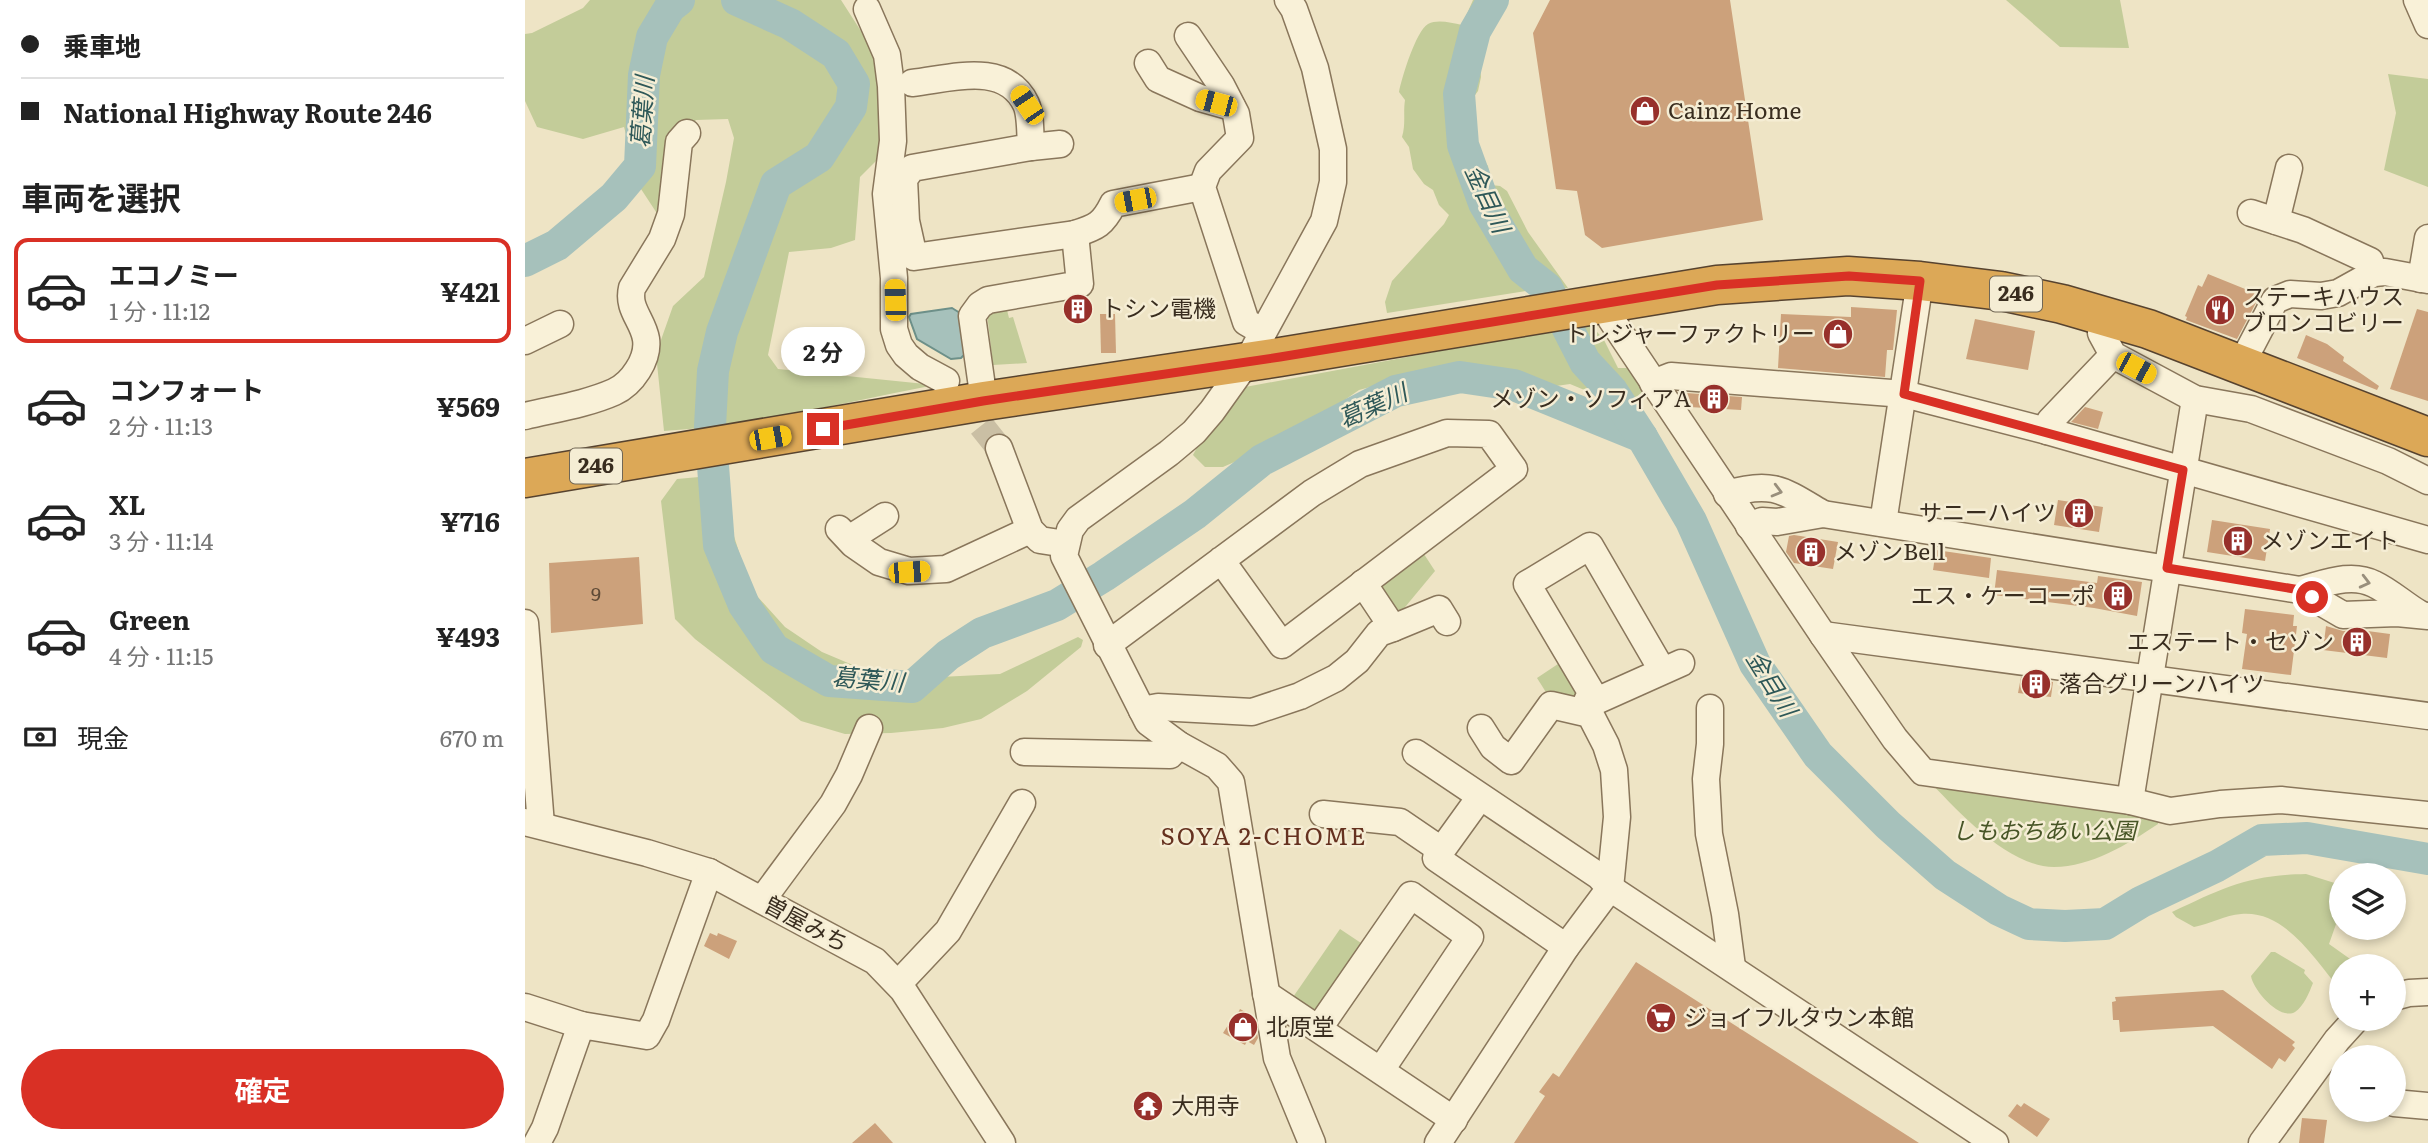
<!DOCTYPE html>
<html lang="ja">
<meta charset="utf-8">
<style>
:root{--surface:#fff;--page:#f2f2f2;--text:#222;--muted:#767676;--line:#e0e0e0;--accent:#d93025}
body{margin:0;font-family:Literata,"Noto Sans JP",serif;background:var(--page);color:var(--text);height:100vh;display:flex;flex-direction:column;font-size:26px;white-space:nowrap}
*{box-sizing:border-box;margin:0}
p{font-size:23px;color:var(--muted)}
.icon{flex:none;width:38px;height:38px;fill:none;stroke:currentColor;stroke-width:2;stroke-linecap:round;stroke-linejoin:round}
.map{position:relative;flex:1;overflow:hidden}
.sheet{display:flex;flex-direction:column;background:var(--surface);width:525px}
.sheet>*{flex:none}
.guide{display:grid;align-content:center;height:154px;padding:0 21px;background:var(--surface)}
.tools{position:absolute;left:1804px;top:863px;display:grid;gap:14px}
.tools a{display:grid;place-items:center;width:77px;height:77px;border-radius:50%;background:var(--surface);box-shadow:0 4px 10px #0003;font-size:35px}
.end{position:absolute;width:32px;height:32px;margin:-16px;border:9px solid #d93025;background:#fff;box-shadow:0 0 0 4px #fff}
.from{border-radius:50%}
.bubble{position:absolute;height:49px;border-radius:24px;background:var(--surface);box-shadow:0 4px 10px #0003;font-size:23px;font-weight:700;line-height:49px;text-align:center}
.car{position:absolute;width:21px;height:42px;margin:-21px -10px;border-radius:9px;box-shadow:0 0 5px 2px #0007;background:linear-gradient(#f5c518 24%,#345 0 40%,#f5c518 0 76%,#345 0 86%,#f5c518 0)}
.guide b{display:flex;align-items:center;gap:24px;height:66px;font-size:26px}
.guide b+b{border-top:2px solid var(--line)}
.guide i{width:18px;height:18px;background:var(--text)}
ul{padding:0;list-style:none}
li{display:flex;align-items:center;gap:21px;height:105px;margin:0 14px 10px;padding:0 7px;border:4px solid transparent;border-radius:14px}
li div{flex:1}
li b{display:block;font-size:26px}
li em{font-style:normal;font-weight:700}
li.selected{border-color:var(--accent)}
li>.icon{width:63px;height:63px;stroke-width:1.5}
h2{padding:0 21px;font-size:32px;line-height:84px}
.pay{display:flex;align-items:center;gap:18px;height:77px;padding:0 21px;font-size:26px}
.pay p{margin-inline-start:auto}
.cta{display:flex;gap:14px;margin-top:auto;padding:14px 21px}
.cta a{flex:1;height:80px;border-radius:42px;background:var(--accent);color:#fff;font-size:28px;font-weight:700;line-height:80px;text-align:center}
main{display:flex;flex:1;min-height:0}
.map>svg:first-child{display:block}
</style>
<main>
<section class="sheet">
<div class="guide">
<b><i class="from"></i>乗車地</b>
<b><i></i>National Highway Route 246</b>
</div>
<h2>車両を選択</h2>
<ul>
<li class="selected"><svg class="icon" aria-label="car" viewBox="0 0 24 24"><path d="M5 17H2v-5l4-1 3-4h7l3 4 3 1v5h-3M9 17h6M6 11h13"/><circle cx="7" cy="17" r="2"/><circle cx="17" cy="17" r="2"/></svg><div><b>エコノミー</b><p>1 分 · 11:12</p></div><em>¥421</em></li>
<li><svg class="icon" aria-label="car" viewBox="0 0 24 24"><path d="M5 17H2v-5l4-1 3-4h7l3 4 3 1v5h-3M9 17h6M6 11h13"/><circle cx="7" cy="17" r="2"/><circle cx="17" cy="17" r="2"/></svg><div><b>コンフォート</b><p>2 分 · 11:13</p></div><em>¥569</em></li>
<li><svg class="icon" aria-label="car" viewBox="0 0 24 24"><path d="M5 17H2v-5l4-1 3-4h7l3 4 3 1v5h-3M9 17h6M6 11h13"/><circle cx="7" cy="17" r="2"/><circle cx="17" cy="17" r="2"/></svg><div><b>XL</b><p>3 分 · 11:14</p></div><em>¥716</em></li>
<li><svg class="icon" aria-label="car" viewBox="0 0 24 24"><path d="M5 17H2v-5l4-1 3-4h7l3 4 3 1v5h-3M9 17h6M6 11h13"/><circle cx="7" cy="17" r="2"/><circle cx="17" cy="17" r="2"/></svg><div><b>Green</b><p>4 分 · 11:15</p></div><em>¥493</em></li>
</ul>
<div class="pay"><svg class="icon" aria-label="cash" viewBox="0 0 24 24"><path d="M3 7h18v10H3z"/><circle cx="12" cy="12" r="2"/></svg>現金<p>670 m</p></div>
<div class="cta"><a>確定</a></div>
</section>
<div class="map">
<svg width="1903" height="1143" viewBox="0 0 1903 1143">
<rect width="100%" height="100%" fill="#eee4c5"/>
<g fill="#c3cc99">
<path d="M65 0H316L350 53 361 131 354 158 335 177 330 240 306 248 264 252 243 355 253 369 410 385C321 402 230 425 139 431L131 354 148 306 179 277 201 182 209 138 203 119 171 120 148 148 137 221 116 189 99 127 58 139 12 127 0 101V34L7 33 58 8Z"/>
<path d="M948 0H967L955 66 956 77 953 91 944 103 954 155 963 166 966 185 975 186 982 191 1003 232 1043 288 1007 290 862 313 860 302 867 281 919 224 924 215 914 205 908 190 899 184 888 169 884 147 877 137C881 124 878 113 880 100L874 92C877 77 891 31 903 24 913 19 926 23 937 25Z"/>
<polygon points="1481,0 1595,0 1604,48 1535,47"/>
<polygon points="1863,74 1903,79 1903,187 1859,170 1871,113"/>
<polygon points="482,310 484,318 488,317 502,363 468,365 462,313"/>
<polygon points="1050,326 1067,326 1079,340 1093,368 1104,368 1120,388 1109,402 1093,404 1045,384 1031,386 971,368 926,369 883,377 834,390 784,425 748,445 698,467 680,467 668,455 677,438 720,387"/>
<polygon points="185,476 194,489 221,574 231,595 260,627 297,652 342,671 415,677 475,674 553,637 558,640 556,647 502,691 456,719 418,728 366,733 320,734 276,721 170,639 150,619 136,501 152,479"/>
<polygon points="895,548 910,571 871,618 850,581"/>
<polygon points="1039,660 1056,699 1024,697 1012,678"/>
<path d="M1402 779 1634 813 1633 824C1603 844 1566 867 1529 867 1483 867 1432 810 1402 779Z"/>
<path d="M1781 874 1816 885V910L1804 944 1835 966H1816V990C1790 961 1762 910 1716 914 1700 915 1686 924 1669 927L1651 917 1647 912C1698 888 1723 875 1781 874Z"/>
<polygon points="815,929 842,947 797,1015 766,1000"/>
<path d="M1746 952H1750L1780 970 1779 973 1788 983C1784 993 1779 1006 1770 1012 1755 1021 1728 990 1726 976Z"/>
</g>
<polygon fill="#a6c1bb" stroke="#6d9089" stroke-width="2" points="427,308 435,313 441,353 436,358 426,359 392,339 384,317 386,314"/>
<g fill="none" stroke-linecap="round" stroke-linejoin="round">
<g stroke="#a6c1bb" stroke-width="32">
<polyline points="212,0 265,24 311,54 329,84 326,107 294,157 251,184 197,332 188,371 185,426 194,545 219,605 249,649 304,681 387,687 423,655 457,633 532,605 579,576 670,514 737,460 871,391 935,377 989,385 1117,437"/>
<polyline points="968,0 950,31 934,94 938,145 959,203 998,269 1022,288 1060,362 1087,391 1117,437 1166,521 1230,664 1293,755 1363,825 1420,875 1474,910 1504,924 1540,926 1580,924 1616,902 1692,866 1737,840 1782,838 1903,859"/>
<polyline points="0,261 32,245 89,197 115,166 119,75 127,37 145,7 154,0"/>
</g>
</g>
<g fill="#cca17b">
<polygon points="1025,0 1205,0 1238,220 1077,248 1060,235 1052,191 1031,189 1008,33"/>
<polygon points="1683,274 1735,295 1712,339 1661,320 1662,317 1660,316 1673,285 1677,287"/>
<polygon points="1326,307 1372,310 1368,350 1362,350 1360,377 1253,368 1256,314 1326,317"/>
<polygon points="1892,309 1903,312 1903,401 1865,389"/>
<polygon points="575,314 590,314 591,353 576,353"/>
<polygon points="1450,319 1510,331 1503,370 1441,359"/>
<polygon points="1781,335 1802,344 1819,357 1818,361 1854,386 1852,390 1772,358"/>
<polygon points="1161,393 1217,397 1216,410 1164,407 1161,402"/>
<polygon points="1560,407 1578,412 1573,429 1546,422"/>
<polygon points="1533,500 1578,507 1574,532 1529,525"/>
<polygon points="1687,520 1745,529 1740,561 1682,552"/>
<polygon points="1269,535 1313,542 1308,569 1269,563 1261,552 1264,536"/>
<polygon points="1411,550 1466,558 1464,578 1408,570"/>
<polygon points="114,557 118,624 26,633 24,563"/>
<polygon points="1472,570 1572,583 1573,576 1617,582 1612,616 1569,608 1469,595"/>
<polygon points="1720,609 1769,615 1768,626 1772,626 1766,675 1717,669 1722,634 1717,633"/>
<polygon points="1801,626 1818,631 1835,630 1865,634 1862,658 1798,650"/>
<polygon points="1496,677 1528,682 1526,697 1493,693"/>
<polygon points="185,933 192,936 193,933 212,941 204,959 179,946"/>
<polygon points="1111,962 1394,1143 989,1143 1020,1096 1014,1092 1028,1073 1034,1077"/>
<polygon points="1698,990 1770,1042 1767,1045 1770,1048 1760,1062 1754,1058 1747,1069 1688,1026 1595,1032 1594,1020 1588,1020 1587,1002 1591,1001 1590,997"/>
<polygon points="715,1009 729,1017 733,1038 729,1045 722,1041 720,1045 698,1033 710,1014 712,1015"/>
<polygon points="1499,1103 1525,1119 1512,1137 1483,1116 1492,1104 1496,1107"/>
<polygon points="1777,1118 1802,1120 1799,1143 1774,1143"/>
<polygon points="350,1123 368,1143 327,1143"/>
</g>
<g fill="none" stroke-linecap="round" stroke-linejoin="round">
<polyline stroke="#cabfa4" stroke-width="26" stroke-dasharray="26 13" stroke-linecap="butt" points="432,395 474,448"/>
<g stroke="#89765b" stroke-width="29">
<g id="minor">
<polyline points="763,0 769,9 790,68 808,149 808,182 799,221 722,362 687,411 669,432 644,453 553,519 545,530 539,556 623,722 654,745 692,766 706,782 752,1058 787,1143"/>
<polyline points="1892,0 1903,25"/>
<polyline points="342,9 362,55 366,86 368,141 361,194 369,278 369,329 374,345 381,355 395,367 421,381"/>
<polyline points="663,36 696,85 711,114 715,138 683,171 677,187 721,322 738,332"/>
<polyline points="623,63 633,79 675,98 707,107"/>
<path d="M387 83C425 79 480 60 501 104 506 115 505 134 506 147"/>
<path d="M535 144 506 147 387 168 379 179 381 221 389 257 550 234C572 227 578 224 588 204L677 187"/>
<polyline points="1726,213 1778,230 1845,261 1849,273"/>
<polyline points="1751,221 1764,168"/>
<polyline points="1896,279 1903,238"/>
<polyline points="1086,319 1298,635 1370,739 1398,772 1605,801 1645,811 1695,804 1756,800 1903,815"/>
<polyline points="1576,333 1588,355 1670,399 1726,409 1863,461 1903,481"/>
<polyline points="0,341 35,324"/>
<polyline points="1716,365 1750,300 1765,294 1796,296 1813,293 1849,273 1860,272 1903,280"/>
<polyline points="1128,383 1146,376 1379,394 1522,431 1903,540"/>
<polyline points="459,401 447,316 455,305 463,300 555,284 550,234"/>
<path d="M0 416C29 409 62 404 89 392 107 384 124 359 121 339 118 320 102 309 107 288L137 239 146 214 154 142 162 133"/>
<polyline points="1522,431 1525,421 1588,355"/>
<polyline points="474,448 505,530 515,540 541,544"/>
<path d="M1202 494C1248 480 1259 491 1298 514"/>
<polyline points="1358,523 1395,281"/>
<polyline points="1224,526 1237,521 1252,522 1298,514 1775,590 1818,615 1872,613 1903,616"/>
<polyline points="314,529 328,544 354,562 384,571 421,569 505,530"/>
<polyline points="324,539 360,516"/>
<path d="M1775 590C1799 584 1826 572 1849 584 1866 592 1879 605 1895 614"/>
<polyline points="0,623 16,825"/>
<polyline points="868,628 914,609 922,622"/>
<polyline points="1298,635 1903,716"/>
<polyline points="582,645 787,493 835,464 922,433 964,434 989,469 757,645 696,560"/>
<polyline points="1060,706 1156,663"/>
<polyline points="1185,708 1185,744 1181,779 1184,834 1200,914 1207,967"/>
<polyline points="617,710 633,707 727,712 775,696 811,678 832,661 854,633 868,628 838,583"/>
<polyline points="1065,714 1060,706 1066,692 1002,584 1065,546 1137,670"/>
<polyline points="499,752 645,755 654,745"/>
<polyline points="891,753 1074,876 1085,888 1470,1143"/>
<polyline points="955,797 911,858 1041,947"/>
<polyline points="1605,801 1670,399"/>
<polyline points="798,814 875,822 916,850"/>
<polyline points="0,822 122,853 184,872 350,961 378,990 477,1143"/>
<polyline points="237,900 308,804 324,775 344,728"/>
<polyline points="374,983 423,931 497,803"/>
<polyline points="741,994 929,1120"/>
<polyline points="1869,997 1884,993 1903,992"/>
<polyline points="0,1007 56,1025"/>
<polyline points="794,1028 886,895 945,937 856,1070"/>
<polyline points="1869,1103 1903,1106"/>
<polyline points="12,1143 20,1128 56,1025 122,1036 131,1020 184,872"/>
<polyline points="913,1143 1041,947 1085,888 1092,817 1089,770 1081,745 1065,714 1026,705 986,761 968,747 956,728"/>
<polyline points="1737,1143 1812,1040 1832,1018"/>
</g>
</g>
<g stroke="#57432f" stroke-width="41">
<polyline id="highway" points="0,478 459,401 755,357 1192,285 1323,276 1395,281 1476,291 1537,304 1623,329 1903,437"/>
</g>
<use href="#minor" stroke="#f9f1d8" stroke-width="26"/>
<use href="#highway" stroke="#dca857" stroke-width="38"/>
</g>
<defs><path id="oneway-chevron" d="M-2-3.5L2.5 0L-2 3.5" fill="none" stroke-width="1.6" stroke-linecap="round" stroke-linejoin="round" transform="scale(1.75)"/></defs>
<g stroke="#998f7c">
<use href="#oneway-chevron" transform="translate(1252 491) rotate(15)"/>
<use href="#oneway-chevron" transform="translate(1840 582) rotate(14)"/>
</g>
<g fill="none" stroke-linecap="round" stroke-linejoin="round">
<polyline stroke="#d93025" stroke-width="9" points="298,429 458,401 755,357 1192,285 1324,276 1395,281 1379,394 1658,470 1642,568 1775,590 1787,597"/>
</g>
<defs>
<g id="shop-disc" transform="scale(1.575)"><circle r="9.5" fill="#97302b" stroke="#f5edd4"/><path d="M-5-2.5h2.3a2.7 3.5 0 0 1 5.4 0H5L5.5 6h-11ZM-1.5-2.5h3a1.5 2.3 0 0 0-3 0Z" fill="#fff"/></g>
<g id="building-disc" transform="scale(1.575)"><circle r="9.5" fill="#97302b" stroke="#f5edd4"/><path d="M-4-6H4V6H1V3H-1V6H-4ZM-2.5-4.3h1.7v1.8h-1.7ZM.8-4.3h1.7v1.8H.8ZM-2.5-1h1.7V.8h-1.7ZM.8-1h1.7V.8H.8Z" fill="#fff"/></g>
<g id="restaurant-disc" transform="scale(1.575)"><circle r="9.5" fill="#97302b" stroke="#f5edd4"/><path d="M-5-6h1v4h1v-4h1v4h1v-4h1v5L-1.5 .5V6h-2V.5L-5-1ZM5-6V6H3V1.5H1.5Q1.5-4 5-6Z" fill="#fff"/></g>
<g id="supermarket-disc" transform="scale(1.575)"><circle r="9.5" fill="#97302b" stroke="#f5edd4"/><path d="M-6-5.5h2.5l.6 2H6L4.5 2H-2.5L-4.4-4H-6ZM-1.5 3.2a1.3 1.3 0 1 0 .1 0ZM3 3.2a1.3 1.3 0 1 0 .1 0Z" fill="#fff"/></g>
<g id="temple-disc" transform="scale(1.575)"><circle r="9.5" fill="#97302b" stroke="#f5edd4"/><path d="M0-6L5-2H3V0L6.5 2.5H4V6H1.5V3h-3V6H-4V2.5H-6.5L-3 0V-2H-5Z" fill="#fff"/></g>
</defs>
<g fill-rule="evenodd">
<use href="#shop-disc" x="1120" y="111"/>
<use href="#building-disc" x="553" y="309"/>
<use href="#restaurant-disc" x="1695" y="310"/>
<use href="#shop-disc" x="1313" y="334"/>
<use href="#building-disc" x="1189" y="399"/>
<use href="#building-disc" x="1554" y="513"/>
<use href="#building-disc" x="1713" y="541"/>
<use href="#building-disc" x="1286" y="552"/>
<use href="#building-disc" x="1593" y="596"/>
<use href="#building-disc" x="1832" y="642"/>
<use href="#building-disc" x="1511" y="684"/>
<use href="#supermarket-disc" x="1136" y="1018"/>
<use href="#shop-disc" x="718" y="1027"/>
<use href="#temple-disc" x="623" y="1106"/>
</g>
<g text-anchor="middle" stroke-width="5" stroke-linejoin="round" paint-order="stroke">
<g font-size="19" fill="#5e4a36">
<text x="71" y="601">9</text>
</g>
<g fill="#f5edd4" stroke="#716755" stroke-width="2">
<rect x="1465" y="276.5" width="52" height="35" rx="5"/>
<rect x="45" y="448.5" width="52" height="35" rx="5"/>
</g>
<g font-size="21" font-weight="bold" fill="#392d1f">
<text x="1491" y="301">246</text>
<text x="71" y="473">246</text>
</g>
<g font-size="23" fill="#392d1f" stroke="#f5edd4" text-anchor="start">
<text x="1143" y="119">Cainz Home</text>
<text x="1718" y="305">ステーキハウス<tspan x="1718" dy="26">ブロンコビリー</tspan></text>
<text x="576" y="317">トシン電機</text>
<text x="1290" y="342" text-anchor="end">トレジャーファクトリー</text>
<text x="1166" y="407" text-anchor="end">メゾン・ソフィアA</text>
<text x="1531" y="521" text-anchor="end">サニーハイツ</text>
<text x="1736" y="549">メゾンエイト</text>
<text x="1309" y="560">メゾンBell</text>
<text x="1570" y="604" text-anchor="end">エス・ケーコーポ</text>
<text x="1809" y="650" text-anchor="end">エステート・セゾン</text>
<text x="1534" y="692">落合グリーンハイツ</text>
<text x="1159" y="1026">ジョイフルタウン本館</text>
<text x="741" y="1035">北原堂</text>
<text x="646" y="1114">大用寺</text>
</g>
<g font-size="23" font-style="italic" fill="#475526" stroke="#f5edd4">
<text x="1519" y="839">しもおちあい公園</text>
</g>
<g font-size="23" fill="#392d1f" stroke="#f5edd4">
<text transform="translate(281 924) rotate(28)" y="8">曽屋みち</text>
</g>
<g font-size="24" font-style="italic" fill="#2e5858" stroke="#f5edd4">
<text transform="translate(118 112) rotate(-86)" y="8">葛葉川</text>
<text transform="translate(962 199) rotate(65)" y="8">金目川</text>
<text transform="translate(848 406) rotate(-24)" y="8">葛葉川</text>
<text transform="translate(343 680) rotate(5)" y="8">葛葉川</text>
<text transform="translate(1246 684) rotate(58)" y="8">金目川</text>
</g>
<g font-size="24" letter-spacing="2" fill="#65311f" stroke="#f5edd4">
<text x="739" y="845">SOYA 2-CHOME</text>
</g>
</g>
</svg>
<div class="tools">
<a><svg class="icon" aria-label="layers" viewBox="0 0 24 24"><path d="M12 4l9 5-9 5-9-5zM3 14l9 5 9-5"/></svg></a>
<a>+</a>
<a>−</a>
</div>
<i class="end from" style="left:1787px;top:597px"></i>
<i class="end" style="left:298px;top:429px"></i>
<div class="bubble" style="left:256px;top:327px;width:84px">2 分</div>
<i class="car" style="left:691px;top:103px;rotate:285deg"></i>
<i class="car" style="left:502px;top:105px;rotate:326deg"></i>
<i class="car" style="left:610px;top:200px;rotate:259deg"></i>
<i class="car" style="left:370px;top:300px;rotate:358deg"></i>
<i class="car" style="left:1611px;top:368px;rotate:118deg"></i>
<i class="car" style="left:245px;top:438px;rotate:80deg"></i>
<i class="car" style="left:384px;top:572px;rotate:86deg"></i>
</div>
</main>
